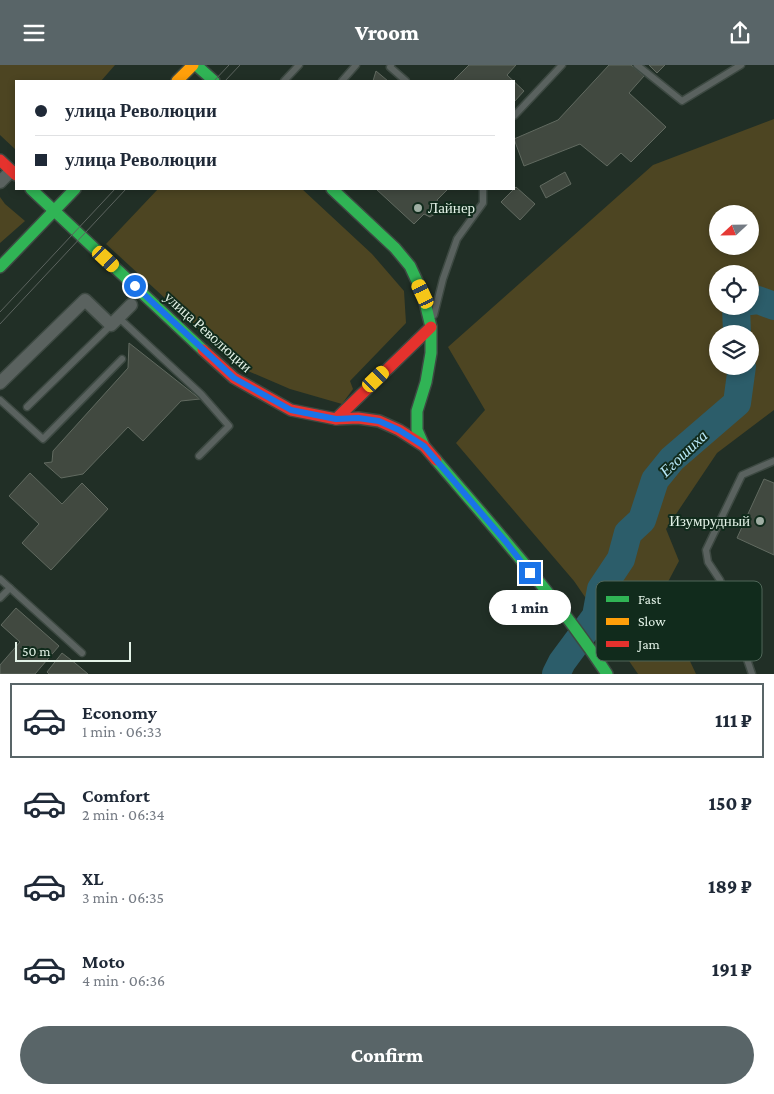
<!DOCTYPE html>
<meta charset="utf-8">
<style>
:root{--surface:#fff;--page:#f6f6f7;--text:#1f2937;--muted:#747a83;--line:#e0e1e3;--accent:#596568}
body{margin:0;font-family:"Crimson Pro",serif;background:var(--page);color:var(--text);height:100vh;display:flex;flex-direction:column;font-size:19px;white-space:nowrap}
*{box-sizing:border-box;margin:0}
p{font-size:16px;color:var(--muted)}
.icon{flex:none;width:28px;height:28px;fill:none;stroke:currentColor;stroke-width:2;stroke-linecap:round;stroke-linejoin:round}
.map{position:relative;height:609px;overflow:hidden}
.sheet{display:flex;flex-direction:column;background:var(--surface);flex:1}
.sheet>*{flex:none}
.top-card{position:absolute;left:15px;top:15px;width:500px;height:110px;border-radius:0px;box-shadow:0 2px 8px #0003;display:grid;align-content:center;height:110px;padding:0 20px;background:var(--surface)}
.needle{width:32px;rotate:248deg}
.buttons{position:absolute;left:709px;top:140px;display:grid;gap:10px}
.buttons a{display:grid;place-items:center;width:50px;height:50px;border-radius:50%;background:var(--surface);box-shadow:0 2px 8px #0003;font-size:25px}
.scale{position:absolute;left:15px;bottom:12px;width:116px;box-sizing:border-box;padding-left:5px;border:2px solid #e3f2e7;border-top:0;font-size:14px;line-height:18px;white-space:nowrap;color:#e3f2e7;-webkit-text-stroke:4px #112b1c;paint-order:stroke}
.end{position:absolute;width:22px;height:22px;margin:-11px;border:6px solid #1a73e8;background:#fff;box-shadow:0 0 0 2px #fff}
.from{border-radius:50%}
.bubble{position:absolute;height:35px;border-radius:18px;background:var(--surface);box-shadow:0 2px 8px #0003;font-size:16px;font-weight:800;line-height:35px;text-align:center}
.car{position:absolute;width:15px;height:30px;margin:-15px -8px;border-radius:6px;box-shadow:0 0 4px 1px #0007;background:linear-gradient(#f5c518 24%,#345 0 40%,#f5c518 0 76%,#345 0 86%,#f5c518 0)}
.top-card b{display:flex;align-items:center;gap:18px;height:48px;font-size:19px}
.top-card b+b{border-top:1px solid var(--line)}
.top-card i{width:12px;height:12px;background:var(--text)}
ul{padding:9px 0 0;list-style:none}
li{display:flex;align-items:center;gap:15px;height:75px;margin:0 10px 8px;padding:0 10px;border:2px solid transparent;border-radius:0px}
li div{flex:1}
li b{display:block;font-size:19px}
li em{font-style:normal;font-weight:800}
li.on{border-color:var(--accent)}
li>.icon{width:45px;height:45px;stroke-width:1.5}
.primary-button{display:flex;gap:10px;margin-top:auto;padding:10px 20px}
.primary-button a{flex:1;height:58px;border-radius:30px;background:var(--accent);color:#fff;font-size:20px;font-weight:800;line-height:58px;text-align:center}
header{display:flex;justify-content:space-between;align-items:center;height:65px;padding:0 20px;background:var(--accent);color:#fff;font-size:22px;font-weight:800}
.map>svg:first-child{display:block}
</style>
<header><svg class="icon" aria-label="menu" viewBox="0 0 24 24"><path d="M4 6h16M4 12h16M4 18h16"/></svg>Vroom<svg class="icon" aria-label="share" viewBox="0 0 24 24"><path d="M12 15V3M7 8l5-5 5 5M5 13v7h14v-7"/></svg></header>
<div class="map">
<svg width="774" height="609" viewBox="0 0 774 609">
<rect width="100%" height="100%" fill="#212f26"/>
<g fill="#4d4522" fill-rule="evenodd">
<polygon points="0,0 115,0 101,16 16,16 16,85 0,70"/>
<path d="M774 54V345L717 388 666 464 679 496 660 532 696 609H638L574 516 456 378 485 345 448 282 653 100ZM718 149H750V181H718ZM718 209H750V241H718ZM718 269H750V301H718Z"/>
<polygon points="158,124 302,124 372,189 404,226 406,258 350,316 353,324 342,339 290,324 241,303 106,179"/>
<polygon points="0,132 5,139 25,156 0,178"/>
</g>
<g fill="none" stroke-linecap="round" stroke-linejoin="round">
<g stroke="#2c5d6a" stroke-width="28">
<polyline points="750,236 758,235 774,241"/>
<polyline points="736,241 737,269"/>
<polyline points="556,609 562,597 596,551 601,524 621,494 628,468 642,455 655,415 672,394 737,338 742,301"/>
</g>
</g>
<g fill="#414940" stroke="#616a60">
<polygon points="469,0 516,0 507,10 524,26 514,37 514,16 453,16"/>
<polygon points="609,0 631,0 644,11 629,28 666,62 631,97 621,88 607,101 580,79 524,101 514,74 558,55"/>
<polygon points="649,0 665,0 657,8"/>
<polygon points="376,6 388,16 373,16"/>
<polygon points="565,107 571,119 546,133 540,121"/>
<polygon points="516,122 535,139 520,155 501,137"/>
<polygon points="376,124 448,124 437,135 440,141 438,147 430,152 424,149 414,159"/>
<polygon points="129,278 200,334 181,336 143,376 128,362 83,409 61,413 44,398 52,397 53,386 128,303"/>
<polygon points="30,408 62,439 82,418 108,444 51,505 22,478 39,459 9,431"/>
<polygon points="764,414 774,418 774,490 737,473"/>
<polygon points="16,543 59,581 35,609 0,609 0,600 20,577 1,560"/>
<polygon points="62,588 75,598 88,609 49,609 47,607"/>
</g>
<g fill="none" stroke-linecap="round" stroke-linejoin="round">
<g stroke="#3d4942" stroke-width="9">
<g id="lane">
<polyline points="391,0 390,2 406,16"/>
<polyline points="637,0 682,36 741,0"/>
<polyline points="284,16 299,0"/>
<polyline points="342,16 356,0"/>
<polyline points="514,51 562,0"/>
<polyline points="434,250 443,214 457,174 483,138 483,124"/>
<polyline points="119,253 201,329 229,361 199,391"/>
<polyline points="0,335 43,374 122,294"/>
<polyline points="27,342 111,260"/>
<polyline points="0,514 82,588"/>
<polyline points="0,533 10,523"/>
<polyline points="752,609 720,515 708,497 706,485 742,410 774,396"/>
</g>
</g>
<g stroke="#3d4942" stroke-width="15">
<g id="street">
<polyline points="0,117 11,106"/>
<polyline points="0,318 85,235 111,260 131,240"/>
</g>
</g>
<g stroke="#3d4942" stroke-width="14">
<g id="fast">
<polyline points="196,0 214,16"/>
<polyline points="31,124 203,285"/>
<polyline points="332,124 395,183 410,201 423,229 431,262 431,288 426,317 417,346 417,365 424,381"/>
<polyline points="0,202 75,124"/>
<path d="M436 395C495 464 557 533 607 609"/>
</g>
</g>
<g stroke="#3d4942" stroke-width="14">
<polyline id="slow" points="177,16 193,0"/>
</g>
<g stroke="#3d4942" stroke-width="14">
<g id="jam">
<polyline points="0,95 16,110"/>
<polyline points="203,285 234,313 291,345 336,354 358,353 379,356 399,365 424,381 436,395"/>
<polyline points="336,354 431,262"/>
</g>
</g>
<use href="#lane" stroke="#5a625f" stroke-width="6"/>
<use href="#street" stroke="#5a625f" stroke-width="12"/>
<use href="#fast" stroke="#30b455" stroke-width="11"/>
<use href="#slow" stroke="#ff9f0a" stroke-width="11"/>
<use href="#jam" stroke="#e5322d" stroke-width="11"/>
<g stroke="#5c645f" stroke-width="1">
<polyline points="214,16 229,0"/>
<polyline points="225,16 240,0"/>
<polyline points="0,247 115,124"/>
<polyline points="0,259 126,124"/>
</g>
</g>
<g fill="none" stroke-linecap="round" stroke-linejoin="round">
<polyline stroke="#1a73e8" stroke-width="6" points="135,221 234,313 291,345 336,354 358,353 379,356 399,365 424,381 506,477 530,508"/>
</g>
<g fill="#9faea3" stroke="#112b1c" stroke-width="2">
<circle cx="418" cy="143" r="5"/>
<circle cx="760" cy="456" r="5"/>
</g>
<g text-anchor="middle" stroke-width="4" stroke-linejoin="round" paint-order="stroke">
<g font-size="15" fill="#e3f2e7" stroke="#112b1c" text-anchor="start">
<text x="428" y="148">Лайнер</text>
<text x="750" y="461" text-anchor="end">Изумрудный</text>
</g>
<g font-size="15" fill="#e3f2e7" stroke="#112b1c">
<text transform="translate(208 267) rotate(42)" y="5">улица Революции</text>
</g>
<g font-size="16" font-style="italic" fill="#b7e8f8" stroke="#112b1c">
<text transform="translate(683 388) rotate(-44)" y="6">Егошиха</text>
</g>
</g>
<rect x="596" y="516" width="166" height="80" rx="8" fill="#112b1c" stroke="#506759" stroke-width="1"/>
<rect x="606" y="531" width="23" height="6" fill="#30b455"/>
<rect x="606" y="553" width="23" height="7" fill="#ff9f0a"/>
<rect x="606" y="576" width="23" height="6" fill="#e5322d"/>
<g font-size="14" fill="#e3f2e7">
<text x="638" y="539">Fast</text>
<text x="638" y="561">Slow</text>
<text x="638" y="584">Jam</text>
</g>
</svg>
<div class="buttons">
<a><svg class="needle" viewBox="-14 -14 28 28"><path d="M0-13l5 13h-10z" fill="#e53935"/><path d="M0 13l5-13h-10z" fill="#747a83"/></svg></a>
<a><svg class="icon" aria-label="locate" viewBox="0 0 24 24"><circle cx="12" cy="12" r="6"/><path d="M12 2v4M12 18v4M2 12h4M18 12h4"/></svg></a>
<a><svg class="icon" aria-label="layers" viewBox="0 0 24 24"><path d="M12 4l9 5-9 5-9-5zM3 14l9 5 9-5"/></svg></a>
</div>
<div class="scale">50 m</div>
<i class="end from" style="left:135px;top:221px"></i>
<i class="end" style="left:530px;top:508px"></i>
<div class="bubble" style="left:489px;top:525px;width:82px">1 min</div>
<i class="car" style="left:106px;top:194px;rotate:133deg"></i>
<i class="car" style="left:423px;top:229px;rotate:335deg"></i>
<i class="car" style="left:376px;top:314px;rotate:46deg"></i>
<div class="top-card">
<b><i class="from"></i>улица Революции</b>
<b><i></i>улица Революции</b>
</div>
</div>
<section class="sheet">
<ul>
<li class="on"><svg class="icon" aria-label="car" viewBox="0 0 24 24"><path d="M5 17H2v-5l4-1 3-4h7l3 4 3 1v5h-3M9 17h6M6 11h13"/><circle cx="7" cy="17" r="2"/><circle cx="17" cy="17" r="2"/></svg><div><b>Economy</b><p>1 min · 06:33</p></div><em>111 ₽</em></li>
<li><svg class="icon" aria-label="car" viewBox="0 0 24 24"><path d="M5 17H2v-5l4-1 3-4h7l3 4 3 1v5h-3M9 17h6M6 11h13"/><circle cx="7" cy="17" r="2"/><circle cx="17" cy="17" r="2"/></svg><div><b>Comfort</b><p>2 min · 06:34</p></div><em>150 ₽</em></li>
<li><svg class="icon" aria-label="car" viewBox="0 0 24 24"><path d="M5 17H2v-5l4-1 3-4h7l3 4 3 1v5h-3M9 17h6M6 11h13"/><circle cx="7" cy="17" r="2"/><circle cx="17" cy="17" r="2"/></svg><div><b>XL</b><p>3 min · 06:35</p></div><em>189 ₽</em></li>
<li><svg class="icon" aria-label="car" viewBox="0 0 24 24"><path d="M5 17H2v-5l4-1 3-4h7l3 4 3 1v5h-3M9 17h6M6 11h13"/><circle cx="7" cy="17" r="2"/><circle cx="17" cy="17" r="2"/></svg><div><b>Moto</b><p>4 min · 06:36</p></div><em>191 ₽</em></li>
</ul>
<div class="primary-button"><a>Confirm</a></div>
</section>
